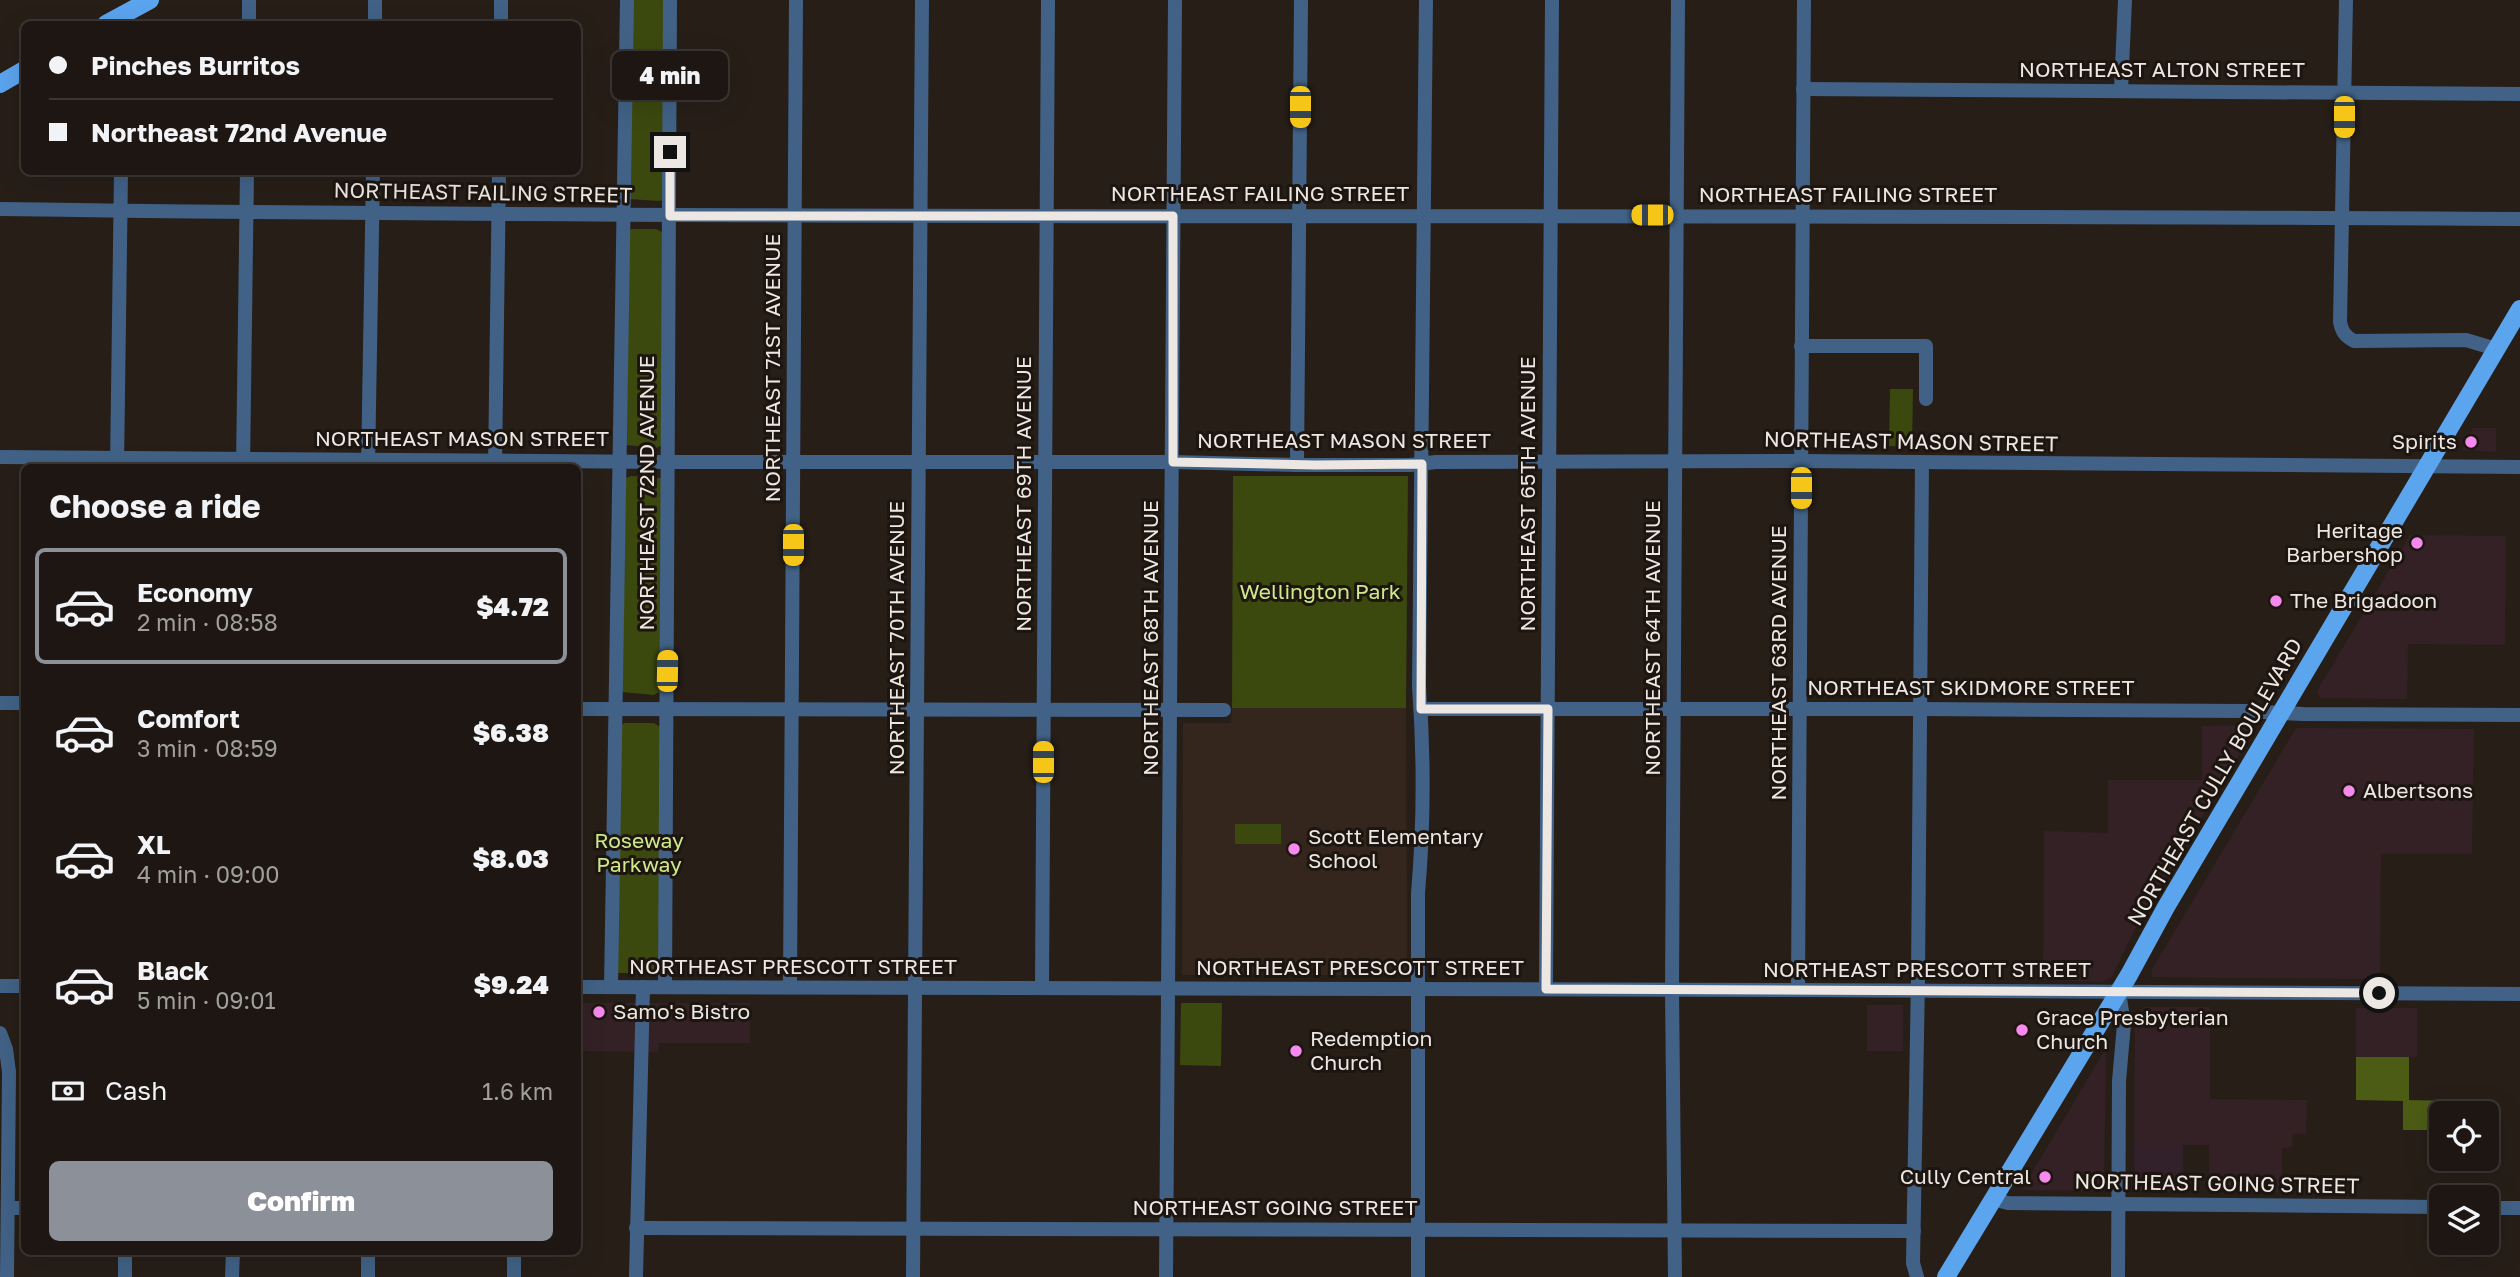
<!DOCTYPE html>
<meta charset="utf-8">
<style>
:root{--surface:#1d1612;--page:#251f1b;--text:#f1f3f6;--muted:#a09f9f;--line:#3b3532;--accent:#8c9099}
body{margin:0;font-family:"Golos Text",sans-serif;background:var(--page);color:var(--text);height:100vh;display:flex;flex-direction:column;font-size:26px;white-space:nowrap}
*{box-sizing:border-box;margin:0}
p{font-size:23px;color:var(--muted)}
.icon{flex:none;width:38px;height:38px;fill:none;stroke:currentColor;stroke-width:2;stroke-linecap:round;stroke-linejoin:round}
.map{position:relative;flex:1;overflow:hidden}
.panel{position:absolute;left:21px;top:464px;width:560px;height:791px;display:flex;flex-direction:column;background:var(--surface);border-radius:10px;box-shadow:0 7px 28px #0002,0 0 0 2px var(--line)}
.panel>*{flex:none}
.top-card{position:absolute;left:21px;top:21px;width:560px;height:154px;border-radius:10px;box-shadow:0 7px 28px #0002,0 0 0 2px var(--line);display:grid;align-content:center;height:154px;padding:0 28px;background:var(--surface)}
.tools{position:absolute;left:2429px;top:1101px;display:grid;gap:14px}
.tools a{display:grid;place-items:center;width:70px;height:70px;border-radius:10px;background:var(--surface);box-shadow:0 7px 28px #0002,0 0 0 2px var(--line);font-size:35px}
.end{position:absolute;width:32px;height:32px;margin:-16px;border:9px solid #ede7e3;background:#111;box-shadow:0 0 0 4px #111}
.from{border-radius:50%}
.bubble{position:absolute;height:49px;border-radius:10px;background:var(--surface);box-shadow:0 7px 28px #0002,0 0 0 2px var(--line);font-size:23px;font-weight:800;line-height:49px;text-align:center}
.car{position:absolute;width:21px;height:42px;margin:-21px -10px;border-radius:9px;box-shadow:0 0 5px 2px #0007;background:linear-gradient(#f5c518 24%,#345 0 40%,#f5c518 0 76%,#345 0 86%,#f5c518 0)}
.top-card b{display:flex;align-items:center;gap:24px;height:66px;font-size:26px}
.top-card b+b{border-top:2px solid var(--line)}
.top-card i{width:18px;height:18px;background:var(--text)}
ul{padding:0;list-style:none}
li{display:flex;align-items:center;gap:21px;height:116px;margin:0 14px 10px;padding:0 14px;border:4px solid transparent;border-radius:10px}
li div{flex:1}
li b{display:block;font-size:26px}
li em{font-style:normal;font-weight:800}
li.current{border-color:var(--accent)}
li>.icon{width:63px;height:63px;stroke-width:1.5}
h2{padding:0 28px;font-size:32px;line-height:84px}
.pay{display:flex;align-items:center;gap:18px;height:77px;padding:0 28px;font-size:26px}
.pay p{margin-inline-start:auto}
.primary-button{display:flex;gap:14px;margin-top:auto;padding:14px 28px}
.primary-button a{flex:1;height:80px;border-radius:10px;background:var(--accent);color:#fff;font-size:28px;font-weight:800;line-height:80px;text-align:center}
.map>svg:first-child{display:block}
</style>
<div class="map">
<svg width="2520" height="1277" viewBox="0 0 2520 1277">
<rect width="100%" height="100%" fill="#271e18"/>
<g fill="#342125">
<polygon points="2473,428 2496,428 2496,452 2463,450 2463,445"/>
<polygon points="2410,535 2506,536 2505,645 2408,644 2407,699 2320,698 2317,691"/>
<polygon points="2247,725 2249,729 2248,740 2135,929 2112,977 2102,982 2043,980 2044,831 2108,833 2108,780 2202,780 2202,726"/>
<polygon points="2296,728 2474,729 2472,854 2381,854 2380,979 2153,977 2151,971"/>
<polygon points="580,1003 750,1003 750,1043 659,1043 658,1052 580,1051"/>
<rect x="1867" y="1005" width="36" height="46"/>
<polygon points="2210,1007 2210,1099 2307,1100 2306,1134 2293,1134 2292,1147 2282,1148 2282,1192 2209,1191 2209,1145 2134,1145 2135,1018 2138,1012 2146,1007"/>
<rect x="2356" y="1008" width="61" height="49"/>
<polygon points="2106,1048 2104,1189 2101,1191 2022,1190"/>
</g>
<polygon fill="#32212a" points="2134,1145 2183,1145 2183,1191 2138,1191 2135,1189"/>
<polygon fill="#34261c" points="1232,708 1406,708 1407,975 1182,975 1183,723 1231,723"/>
<g fill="#3c490e">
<polygon points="629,0 667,0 663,200 659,201 628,199"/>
<polygon points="632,229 656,229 664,233 662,445 656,448 626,445 628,231"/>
<polygon points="1890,389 1913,389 1912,447 1889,446"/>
<polygon points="631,476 661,478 661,691 654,695 622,692 626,478"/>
<polygon points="1233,476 1408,476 1406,708 1232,708"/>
<polygon points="624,723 654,723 660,727 660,973 615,973 621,726"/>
<rect x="1235" y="824" width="46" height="20"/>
<polygon points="1181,1003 1222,1003 1221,1066 1180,1065"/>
</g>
<polygon fill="#4c5c15" points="2356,1057 2409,1057 2409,1100 2453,1101 2453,1113 2441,1113 2441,1130 2403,1130 2403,1101 2356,1100"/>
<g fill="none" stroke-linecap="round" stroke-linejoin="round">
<g stroke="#416286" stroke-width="14">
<path d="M2346 0 2340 322C2342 332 2345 336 2354 341L2466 340 2496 349"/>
<polyline points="249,24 249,0"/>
<polyline points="375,24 375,0"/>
<polyline points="501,24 501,0"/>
<polyline points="1803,89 2520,94"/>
<polyline points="2121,90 2125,0"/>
<path d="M0 209C840 221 1680 213 2520 219"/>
<polyline points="1801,346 1926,346 1926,399"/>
<polyline points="0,457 669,462 1173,462 1297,465 1410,465 1436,462 1801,461 2520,467"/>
<polyline points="1297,465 1301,0"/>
<polyline points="117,467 121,172"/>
<polyline points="243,467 247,172"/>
<polyline points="368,467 373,172"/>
<polyline points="495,467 499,172"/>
<polyline points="0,703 24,703"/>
<polyline points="578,709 1224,710"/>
<polyline points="1421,709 1919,709 2245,711 2303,714 2520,715"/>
<polyline points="0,986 24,986"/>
<polyline points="578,987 1798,990 2520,994"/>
<polyline points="611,987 627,0"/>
<polyline points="665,987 670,0"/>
<polyline points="790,987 796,0"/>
<polyline points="1042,988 1048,0"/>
<polyline points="1546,989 1552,0"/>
<polyline points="1798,990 1804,0"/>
<polyline points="0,1033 6,1049 9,1072 7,1277"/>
<polyline points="1992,1199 2008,1203 2441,1207"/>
<polyline points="8,1208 24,1208"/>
<polyline points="2487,1208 2520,1208"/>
<polyline points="636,1228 1914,1231"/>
<polyline points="125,1277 125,1251"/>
<polyline points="232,1277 233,1251"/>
<polyline points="368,1277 368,1251"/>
<polyline points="514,1277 514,1251"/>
<polyline points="636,1277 643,987"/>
<polyline points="913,1277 922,0"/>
<polyline points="1166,1277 1175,0"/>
<path d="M1418 1277V893C1424 824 1424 755 1419 686L1426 0"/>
<polyline points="1675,1277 1672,989 1678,0"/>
<polyline points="1917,1277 1913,1263 1918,979 1922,463"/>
<polyline points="2118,1277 2119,1081 2124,1024 2119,992"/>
</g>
<g stroke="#5ba4ee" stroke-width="18">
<polyline points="106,24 150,0"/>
<polyline points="0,84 24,70"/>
<polyline points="1946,1277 2129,975 2166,907 2520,309"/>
</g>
</g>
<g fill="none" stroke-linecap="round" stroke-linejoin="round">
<polyline stroke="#ede7e3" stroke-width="9" points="670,152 670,216 1173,216 1173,462 1316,465 1422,464 1421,709 1548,709 1546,989 2379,993"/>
</g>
<g fill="#f589ee" stroke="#1d150f" stroke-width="2.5">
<circle cx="2471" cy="442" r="7"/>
<circle cx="2417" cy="543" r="7"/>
<circle cx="2276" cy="601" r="7"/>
<circle cx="2349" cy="791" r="7"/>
<circle cx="1294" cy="849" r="7"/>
<circle cx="599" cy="1012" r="7"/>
<circle cx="2022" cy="1030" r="7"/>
<circle cx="1296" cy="1051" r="7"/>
<circle cx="2045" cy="1177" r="7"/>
</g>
<g text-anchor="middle" stroke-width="6" stroke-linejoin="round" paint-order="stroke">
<g font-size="21" fill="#ede7e3" stroke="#1d150f">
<text x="2162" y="77">NORTHEAST ALTON STREET</text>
<text transform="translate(483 193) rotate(1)" y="7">NORTHEAST FAILING STREET</text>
<text x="1260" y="201">NORTHEAST FAILING STREET</text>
<text x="1848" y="202">NORTHEAST FAILING STREET</text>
<text transform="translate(773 368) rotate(-90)" y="7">NORTHEAST 71ST AVENUE</text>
<text x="462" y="446">NORTHEAST MASON STREET</text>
<text x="1344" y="448">NORTHEAST MASON STREET</text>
<text transform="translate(1911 442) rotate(1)" y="7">NORTHEAST MASON STREET</text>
<text transform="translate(647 493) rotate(-90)" y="7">NORTHEAST 72ND AVENUE</text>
<text transform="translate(1024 494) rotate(-90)" y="7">NORTHEAST 69TH AVENUE</text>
<text transform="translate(1528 494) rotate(-90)" y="7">NORTHEAST 65TH AVENUE</text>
<text transform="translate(897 638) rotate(-90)" y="7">NORTHEAST 70TH AVENUE</text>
<text transform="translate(1151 638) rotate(-90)" y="7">NORTHEAST 68TH AVENUE</text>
<text transform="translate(1653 638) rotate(-90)" y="7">NORTHEAST 64TH AVENUE</text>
<text transform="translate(1779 663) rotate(-90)" y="7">NORTHEAST 63RD AVENUE</text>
<text x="1971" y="695">NORTHEAST SKIDMORE STREET</text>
<text transform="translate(2215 782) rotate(-60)" y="7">NORTHEAST CULLY BOULEVARD</text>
<text x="793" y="974">NORTHEAST PRESCOTT STREET</text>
<text x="1360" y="975">NORTHEAST PRESCOTT STREET</text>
<text x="1927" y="977">NORTHEAST PRESCOTT STREET</text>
<text transform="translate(2217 1184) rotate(1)" y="7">NORTHEAST GOING STREET</text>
<text x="1275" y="1215">NORTHEAST GOING STREET</text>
</g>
<g font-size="21" fill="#ede7e3" stroke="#1d150f" text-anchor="start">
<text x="2457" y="449" text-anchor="end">Spirits</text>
<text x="2403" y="538" text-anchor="end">Heritage<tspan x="2403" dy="24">Barbershop</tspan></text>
<text x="2290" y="608">The Brigadoon</text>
<text x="2363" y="798">Albertsons</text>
<text x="1308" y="844">Scott Elementary<tspan x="1308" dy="24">School</tspan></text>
<text x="613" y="1019">Samo's Bistro</text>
<text x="2036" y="1025">Grace Presbyterian<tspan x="2036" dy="24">Church</tspan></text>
<text x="1310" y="1046">Redemption<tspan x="1310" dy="24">Church</tspan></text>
<text x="2031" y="1184" text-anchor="end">Cully Central</text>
</g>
<g font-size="21" fill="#cee989" stroke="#1d150f">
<text x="1320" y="599">Wellington Park</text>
<text x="639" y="848">Roseway<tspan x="639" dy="24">Parkway</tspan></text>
</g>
</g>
</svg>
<div class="tools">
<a><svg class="icon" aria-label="locate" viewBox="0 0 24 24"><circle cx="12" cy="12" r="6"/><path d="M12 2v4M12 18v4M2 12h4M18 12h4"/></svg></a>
<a><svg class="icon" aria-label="layers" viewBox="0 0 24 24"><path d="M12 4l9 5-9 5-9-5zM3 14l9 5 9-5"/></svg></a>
</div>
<i class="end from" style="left:2379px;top:993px"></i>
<i class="end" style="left:670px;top:152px"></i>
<div class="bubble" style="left:612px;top:51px;width:116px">4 min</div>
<i class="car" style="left:1300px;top:107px;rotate:180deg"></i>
<i class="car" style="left:2344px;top:117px;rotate:180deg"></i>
<i class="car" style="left:1652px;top:215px;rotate:270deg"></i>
<i class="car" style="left:1801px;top:488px;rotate:180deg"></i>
<i class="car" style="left:793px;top:545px;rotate:180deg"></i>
<i class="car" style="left:667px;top:671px;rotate:1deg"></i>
<i class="car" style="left:1043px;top:762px;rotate:0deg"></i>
<div class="top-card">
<b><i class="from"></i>Pinches Burritos</b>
<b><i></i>Northeast 72nd Avenue</b>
</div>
<section class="panel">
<h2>Choose a ride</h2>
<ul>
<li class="current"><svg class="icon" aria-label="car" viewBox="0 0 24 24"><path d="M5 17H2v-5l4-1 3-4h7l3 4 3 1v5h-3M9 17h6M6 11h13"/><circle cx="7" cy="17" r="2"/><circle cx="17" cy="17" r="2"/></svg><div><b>Economy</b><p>2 min · 08:58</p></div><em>$4.72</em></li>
<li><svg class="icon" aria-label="car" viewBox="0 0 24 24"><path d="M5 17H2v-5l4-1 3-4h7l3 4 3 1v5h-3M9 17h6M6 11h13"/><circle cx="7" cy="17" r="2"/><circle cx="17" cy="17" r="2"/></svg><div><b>Comfort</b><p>3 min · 08:59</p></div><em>$6.38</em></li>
<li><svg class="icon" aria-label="car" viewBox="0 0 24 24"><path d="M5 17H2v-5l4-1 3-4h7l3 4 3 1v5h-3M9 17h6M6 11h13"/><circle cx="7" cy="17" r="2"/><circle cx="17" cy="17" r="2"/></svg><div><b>XL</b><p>4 min · 09:00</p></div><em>$8.03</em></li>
<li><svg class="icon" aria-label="car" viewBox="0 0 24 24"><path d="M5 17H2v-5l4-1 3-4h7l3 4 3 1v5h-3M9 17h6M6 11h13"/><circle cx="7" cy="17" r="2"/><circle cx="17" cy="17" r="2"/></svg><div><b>Black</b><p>5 min · 09:01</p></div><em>$9.24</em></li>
</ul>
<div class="pay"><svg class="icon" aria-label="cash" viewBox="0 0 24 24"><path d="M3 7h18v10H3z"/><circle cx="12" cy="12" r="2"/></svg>Cash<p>1.6 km</p></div>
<div class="primary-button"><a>Confirm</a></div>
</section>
</div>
